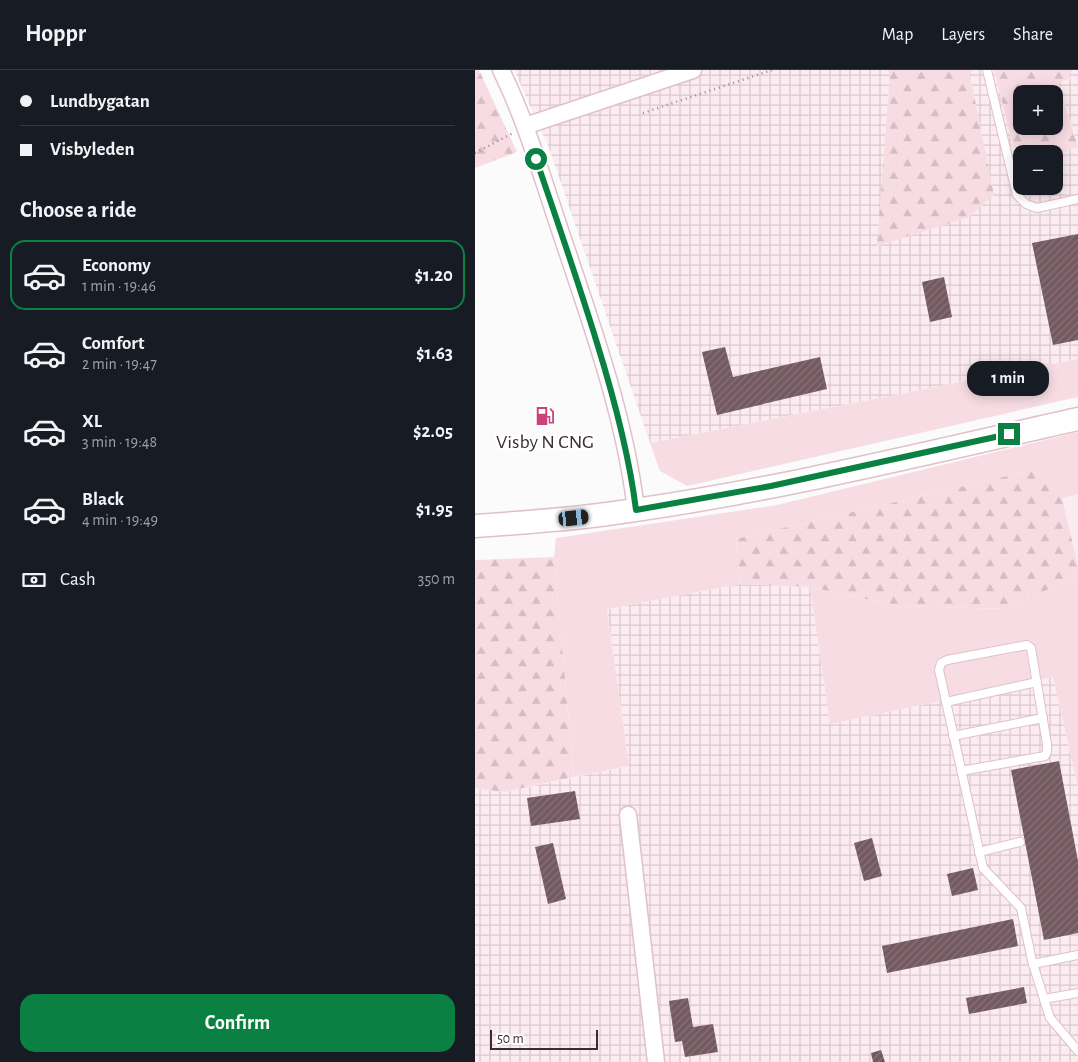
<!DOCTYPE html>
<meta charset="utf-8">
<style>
:root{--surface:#171b24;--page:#242831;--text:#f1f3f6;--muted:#9ea1a6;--line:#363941;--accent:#0b8043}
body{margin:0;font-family:"Alegreya Sans",sans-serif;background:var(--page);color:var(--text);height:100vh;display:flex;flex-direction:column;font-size:19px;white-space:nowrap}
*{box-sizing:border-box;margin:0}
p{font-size:16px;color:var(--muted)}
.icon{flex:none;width:28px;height:28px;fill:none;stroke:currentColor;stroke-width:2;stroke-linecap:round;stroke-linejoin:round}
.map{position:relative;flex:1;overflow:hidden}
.sheet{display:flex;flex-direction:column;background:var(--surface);width:475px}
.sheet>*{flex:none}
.top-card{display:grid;align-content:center;height:110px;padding:0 20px;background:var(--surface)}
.buttons{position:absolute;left:538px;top:15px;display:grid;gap:10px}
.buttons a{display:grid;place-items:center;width:50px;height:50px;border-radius:10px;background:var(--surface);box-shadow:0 2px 12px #0003;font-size:25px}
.scale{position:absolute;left:15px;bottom:12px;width:108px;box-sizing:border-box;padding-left:5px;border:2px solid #3a2d31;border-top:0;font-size:14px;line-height:18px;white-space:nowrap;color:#3a2d31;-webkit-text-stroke:4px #fff;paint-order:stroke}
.end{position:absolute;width:22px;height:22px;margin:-11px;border:6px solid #0b8043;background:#fff;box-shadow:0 0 0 2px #fff}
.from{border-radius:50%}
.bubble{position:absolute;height:35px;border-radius:15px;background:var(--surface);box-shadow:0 2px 12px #0003;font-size:16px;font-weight:700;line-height:35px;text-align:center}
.car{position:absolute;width:15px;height:30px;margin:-15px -8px;border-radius:6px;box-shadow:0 0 4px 1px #0007;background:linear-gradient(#222 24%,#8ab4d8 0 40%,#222 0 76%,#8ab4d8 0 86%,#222 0)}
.top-card b{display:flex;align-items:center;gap:18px;height:48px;font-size:19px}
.top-card b+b{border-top:1px solid var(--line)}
.top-card i{width:12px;height:12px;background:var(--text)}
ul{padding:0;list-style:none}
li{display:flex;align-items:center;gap:15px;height:70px;margin:0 10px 8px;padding:0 10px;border:2px solid transparent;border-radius:15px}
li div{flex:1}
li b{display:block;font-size:19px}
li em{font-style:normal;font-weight:700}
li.current{border-color:var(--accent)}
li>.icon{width:45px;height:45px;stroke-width:1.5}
h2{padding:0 20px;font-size:22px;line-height:60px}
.pay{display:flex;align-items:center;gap:12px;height:55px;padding:0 20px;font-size:19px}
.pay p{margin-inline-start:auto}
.primary-button{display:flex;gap:10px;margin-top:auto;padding:10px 20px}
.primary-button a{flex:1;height:58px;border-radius:15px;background:var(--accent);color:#fff;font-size:20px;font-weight:700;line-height:58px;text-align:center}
header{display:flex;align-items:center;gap:30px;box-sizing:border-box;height:70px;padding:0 25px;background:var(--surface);border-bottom:1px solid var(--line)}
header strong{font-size:24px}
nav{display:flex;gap:28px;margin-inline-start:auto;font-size:18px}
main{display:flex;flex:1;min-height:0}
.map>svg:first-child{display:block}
</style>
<header>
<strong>Hoppr</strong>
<nav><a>Map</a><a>Layers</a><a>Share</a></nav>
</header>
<main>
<section class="sheet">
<div class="top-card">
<b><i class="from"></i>Lundbygatan</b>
<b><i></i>Visbyleden</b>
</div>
<h2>Choose a ride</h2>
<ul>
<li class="current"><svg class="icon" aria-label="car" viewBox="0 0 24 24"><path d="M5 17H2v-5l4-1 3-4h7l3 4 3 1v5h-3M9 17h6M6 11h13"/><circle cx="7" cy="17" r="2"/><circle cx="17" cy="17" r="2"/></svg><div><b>Economy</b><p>1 min · 19:46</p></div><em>$1.20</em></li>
<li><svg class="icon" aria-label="car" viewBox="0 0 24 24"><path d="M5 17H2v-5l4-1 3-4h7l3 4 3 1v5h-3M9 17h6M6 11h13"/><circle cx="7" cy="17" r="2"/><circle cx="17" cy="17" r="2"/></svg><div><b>Comfort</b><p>2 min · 19:47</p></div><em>$1.63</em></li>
<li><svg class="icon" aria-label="car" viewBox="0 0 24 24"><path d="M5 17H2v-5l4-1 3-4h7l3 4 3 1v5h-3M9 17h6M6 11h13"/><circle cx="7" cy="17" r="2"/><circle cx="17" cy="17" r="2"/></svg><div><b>XL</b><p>3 min · 19:48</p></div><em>$2.05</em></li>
<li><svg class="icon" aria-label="car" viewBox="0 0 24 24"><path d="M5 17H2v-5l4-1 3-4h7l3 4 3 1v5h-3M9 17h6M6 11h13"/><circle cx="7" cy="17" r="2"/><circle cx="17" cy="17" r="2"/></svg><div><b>Black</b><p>4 min · 19:49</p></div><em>$1.95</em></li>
</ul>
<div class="pay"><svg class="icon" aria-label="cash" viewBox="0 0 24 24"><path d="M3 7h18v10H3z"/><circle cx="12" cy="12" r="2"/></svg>Cash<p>350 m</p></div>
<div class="primary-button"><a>Confirm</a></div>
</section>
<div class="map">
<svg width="603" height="992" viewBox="0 0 603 992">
<defs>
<pattern id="industrial-grid" width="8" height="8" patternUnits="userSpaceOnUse" patternTransform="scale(1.25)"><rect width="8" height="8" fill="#fcebf0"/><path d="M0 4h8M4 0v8" fill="none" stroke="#d9cace"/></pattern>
<pattern id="forest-firs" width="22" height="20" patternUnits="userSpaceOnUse" patternTransform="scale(1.25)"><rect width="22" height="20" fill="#f8dce4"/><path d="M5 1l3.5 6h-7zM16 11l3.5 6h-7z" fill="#d5bdc4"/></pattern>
<pattern id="building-hatch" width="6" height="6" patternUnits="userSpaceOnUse" patternTransform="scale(1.25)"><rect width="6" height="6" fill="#745961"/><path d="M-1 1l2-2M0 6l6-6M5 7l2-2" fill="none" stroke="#887379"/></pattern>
</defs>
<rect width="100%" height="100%" fill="#fbfbfb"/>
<polygon fill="#fcebf0" points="603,424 603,496 587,428"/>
<g fill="url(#industrial-grid)">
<polygon points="39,0 415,0 403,176 518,125 494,0 519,0 538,77 555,84 546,84 546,116 579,116 579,86 603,77 603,289 175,373 74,78"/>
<polygon points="594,0 603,0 603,76 583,12 596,9"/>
<polygon points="265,514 335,517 355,654 578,607 603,718 603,992 0,992 0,718 29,722 154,696 132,539"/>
</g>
<g fill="#f8dce4">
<polygon points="603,289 603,327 212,416 185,401 175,373"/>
<polygon points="603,362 603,424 587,428 558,400 261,469 265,514 132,539 154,696 99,707 79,487 81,468 302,435"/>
<polygon points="603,505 603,718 578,607 355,654 335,517 424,536 532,539"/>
</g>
<g fill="url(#forest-firs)" fill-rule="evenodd">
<polygon points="0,0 4,0 42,82 0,98"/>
<polygon points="415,0 494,0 519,125 494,147 402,176"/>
<path d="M519 0H594L596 9 583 12 603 77 579 86V84H555L538 77ZM546 24H579V56H546Z"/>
<polygon points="558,400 587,428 603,496 603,505 532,539 424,536 335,517 265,514 261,469"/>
<polygon points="79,487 99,707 29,722 0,718 0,490"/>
</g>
<g fill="url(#building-hatch)">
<polygon points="603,164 603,270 578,275 557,173"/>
<polygon points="469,207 477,247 455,252 447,212"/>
<polygon points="250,277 258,307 345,287 352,319 242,345 227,282"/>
<polygon points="584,691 603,791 603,863 569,870 536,700"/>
<polygon points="100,721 105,749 56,756 52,728"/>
<polygon points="397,768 407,806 389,811 379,773"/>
<polygon points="78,773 91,829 73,834 60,777"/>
<polygon points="498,798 503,820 477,826 472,804"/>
<polygon points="538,849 543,876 412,903 407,876"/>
<polygon points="549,917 552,933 494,944 491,928"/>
<polygon points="213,928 218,957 238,954 243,982 210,987 207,971 200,972 194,931"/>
<polygon points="406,980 410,992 398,992 396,983"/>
</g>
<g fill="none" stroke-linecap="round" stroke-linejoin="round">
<g stroke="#e0c1c9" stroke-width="10">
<g id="lane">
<polyline points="512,0 542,125 551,134 562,138 603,129"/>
<polyline points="471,632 562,612"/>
<polyline points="478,666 568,648"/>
<polyline points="486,701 570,686 572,682 572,674 556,578 552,575 472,590 466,593 464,600 508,798 546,838 557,891 575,948 603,981"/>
<polyline points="504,782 545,772"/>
<polyline points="558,894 603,885"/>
<polyline points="569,929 603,923"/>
</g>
</g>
<g stroke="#e0c1c9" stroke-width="19">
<g id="street">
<path d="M26 0C53 55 69 114 89 172 118 259 150 347 161 440"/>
<polyline points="50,56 218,0"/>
<polyline points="153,745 181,992"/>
</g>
</g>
<g stroke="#e0c1c9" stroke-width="25">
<path id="secondary" d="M0 456C44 453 88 450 132 444 291 423 447 384 603 349"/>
</g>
<g stroke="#918a8c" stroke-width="2.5" stroke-dasharray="1 4" stroke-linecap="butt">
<polyline points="168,43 297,0"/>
<polyline points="0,83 38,63"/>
</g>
<use href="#lane" stroke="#fff" stroke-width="8"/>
<use href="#street" stroke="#fff" stroke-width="16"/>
<use href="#secondary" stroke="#fff" stroke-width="22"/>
</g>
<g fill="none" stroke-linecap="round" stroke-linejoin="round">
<path stroke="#0b8043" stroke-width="6" d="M61 89C82 150 103 211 122 273 139 328 154 383 161 440L296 416 534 364"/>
</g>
<defs>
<g id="fuel-bare" transform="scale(1.5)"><path d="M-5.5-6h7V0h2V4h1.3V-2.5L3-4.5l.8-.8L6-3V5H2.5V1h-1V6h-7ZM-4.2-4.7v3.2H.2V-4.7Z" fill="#cb4179" stroke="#fff" stroke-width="2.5" paint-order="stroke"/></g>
</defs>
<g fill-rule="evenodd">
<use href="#fuel-bare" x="70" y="346"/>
</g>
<g text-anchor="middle" stroke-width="5" stroke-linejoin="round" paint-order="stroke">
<g font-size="20" fill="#3a2d31" stroke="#fff">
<text x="70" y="378">Visby N CNG</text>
</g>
</g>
</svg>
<div class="buttons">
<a>+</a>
<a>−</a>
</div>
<div class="scale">50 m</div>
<i class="end from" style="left:61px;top:89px"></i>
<i class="end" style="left:534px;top:364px"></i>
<div class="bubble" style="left:492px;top:291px;width:82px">1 min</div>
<i class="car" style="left:99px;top:448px;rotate:84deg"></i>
</div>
</main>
